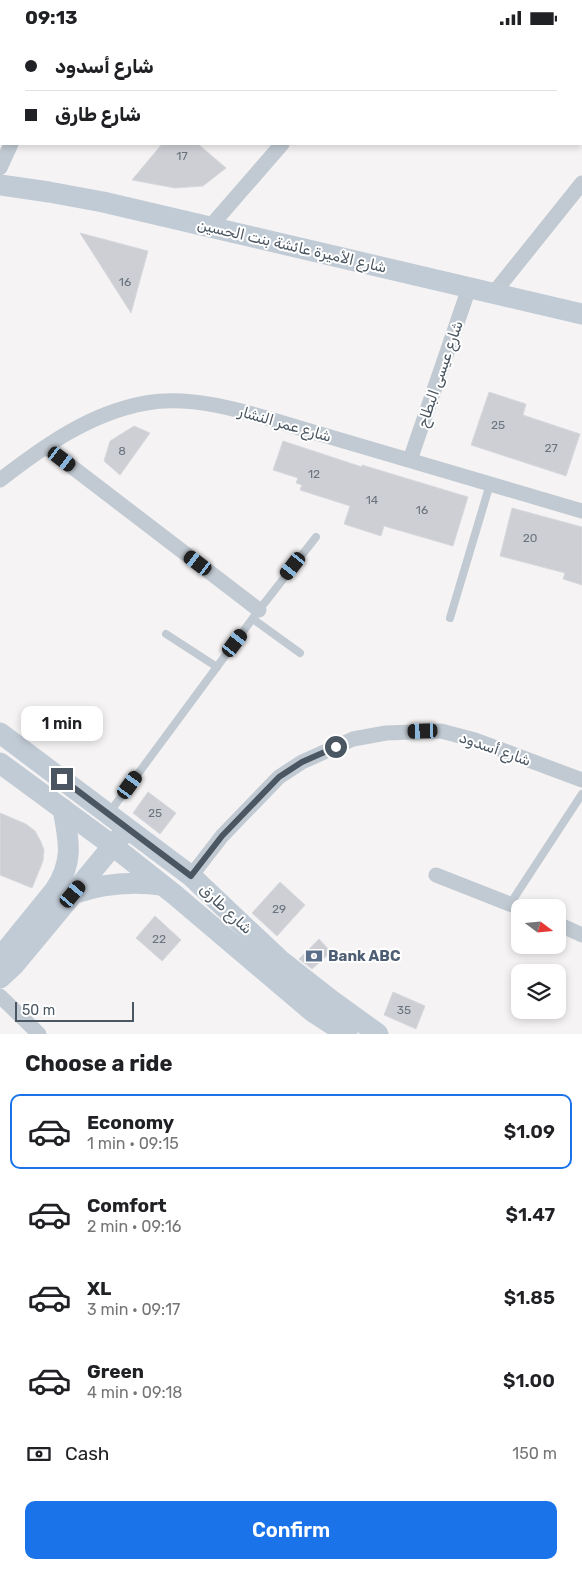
<!DOCTYPE html>
<meta charset="utf-8">
<style>
:root{--surface:#fff;--page:#f6f6f6;--text:#202124;--muted:#757577;--line:#e0e0e0;--accent:#1a73e8}
body{margin:0;font-family:Rubik,Cairo,sans-serif;background:var(--page);color:var(--text);height:100vh;display:flex;flex-direction:column;font-size:19px;white-space:nowrap}
*{box-sizing:border-box;margin:0}
p{font-size:16px;color:var(--muted)}
.icon{flex:none;width:28px;height:28px;fill:none;stroke:currentColor;stroke-width:2;stroke-linecap:round;stroke-linejoin:round}
.map{position:relative;height:999px;overflow:hidden}
.sheet{display:flex;flex-direction:column;background:var(--surface);flex:1}
.sheet>*{flex:none}
.hud{position:absolute;left:0px;top:0px;width:582px;height:110px;box-shadow:0 2px 8px #0003;display:grid;align-content:center;height:110px;padding:0 25px;background:var(--surface)}
.needle{width:32px;rotate:106deg}
.tools{position:absolute;left:511px;top:864px;display:grid;gap:10px}
.tools a{display:grid;place-items:center;width:55px;height:55px;border-radius:10px;background:var(--surface);box-shadow:0 2px 8px #0003;font-size:25px}
.scale{position:absolute;left:15px;bottom:12px;width:119px;box-sizing:border-box;padding-left:5px;border:2px solid #4a5661;border-top:0;font-size:14px;line-height:18px;white-space:nowrap;color:#4a5661;-webkit-text-stroke:4px #fff;paint-order:stroke}
.end{position:absolute;width:22px;height:22px;margin:-11px;border:6px solid #4a5661;background:#fff;box-shadow:0 0 0 2px #fff}
.from{border-radius:50%}
.bubble{position:absolute;height:35px;border-radius:10px;background:var(--surface);box-shadow:0 2px 8px #0003;font-size:16px;font-weight:600;line-height:35px;text-align:center}
.car{position:absolute;width:15px;height:30px;margin:-15px -8px;border-radius:6px;box-shadow:0 0 4px 1px #0007;background:linear-gradient(#222 24%,#8ab4d8 0 40%,#222 0 76%,#8ab4d8 0 86%,#222 0)}
.hud b{display:flex;align-items:center;gap:18px;height:48px;font-size:19px}
.hud b+b{border-top:1px solid var(--line)}
.hud i{width:12px;height:12px;background:var(--text)}
ul{padding:0;list-style:none}
li{display:flex;align-items:center;gap:15px;height:75px;margin:0 10px 8px;padding:0 15px;border:2px solid transparent;border-radius:10px}
li div{flex:1}
li b{display:block;font-size:19px}
li em{font-style:normal;font-weight:600}
li.on{border-color:var(--accent)}
li>.icon{width:45px;height:45px;stroke-width:1.5}
h2{padding:0 25px;font-size:22px;line-height:60px}
.pay{display:flex;align-items:center;gap:12px;height:55px;padding:0 25px;font-size:19px}
.pay p{margin-inline-start:auto}
.primary-button{display:flex;gap:10px;margin-top:auto;padding:10px 25px}
.primary-button a{flex:1;height:58px;border-radius:10px;background:var(--accent);color:#fff;font-size:20px;font-weight:600;line-height:58px;text-align:center}
.status{display:flex;justify-content:space-between;align-items:center;height:35px;padding:0 25px;background:var(--surface);direction:ltr}
.status svg{height:14px;fill:currentColor}
.map>svg:first-child{display:block}
</style>
<div class="status"><b>09:13</b><svg viewBox="0 0 49 12"><path d="M0 12V9h3v3zM5 12V6h3v6zM10 12V3h3v9zM15 12V0h3v12zM26 1h20v11H26zM47 4h2v5h-2z"/></svg></div>
<div class="map">
<svg width="582" height="999" viewBox="0 0 582 999">
<rect width="100%" height="100%" fill="#f5f3f3"/>
<g fill="#cdcfd5" stroke="#d7d9de">
<polygon points="162,109 198,109 226,133 203,151 175,153 132,145"/>
<polygon points="80,198 148,216 131,278"/>
<polygon points="489,357 526,369 523,380 580,399 566,441 471,410"/>
<polygon points="134,391 150,398 120,440 104,426 110,406"/>
<polygon points="283,406 362,432 362,430 468,462 453,511 384,491 381,501 344,489 350,471 300,455 302,450 296,448 298,443 273,435"/>
<polygon points="512,473 582,492 582,550 563,544 565,538 500,521"/>
<polygon points="148,757 176,778 160,799 133,778"/>
<polygon points="0,778 26,789 35,796 41,807 44,815 43,826 32,853 0,840"/>
<polygon points="280,847 305,870 277,901 252,878"/>
<polygon points="155,881 181,905 162,926 136,903"/>
<polygon points="319,904 331,917 312,934 299,924"/>
<polygon points="393,957 425,971 416,994 384,980"/>
</g>
<g fill="none" stroke-linecap="round" stroke-linejoin="round">
<g stroke="#c1cad2" stroke-width="8">
<polyline points="450,583 490,449"/>
<polyline points="253,584 300,618"/>
<polyline points="166,599 217,632"/>
<polyline points="109,778 259,575 316,502"/>
<polyline points="510,869 582,759"/>
</g>
<g stroke="#c1cad2" stroke-width="15">
<polyline points="478,0 480,1"/>
<polyline points="90,1 91,0"/>
<polyline points="375,1 376,0"/>
<polyline points="581,90 582,91"/>
<polyline points="0,133 11,109"/>
<polyline points="209,193 282,109"/>
<polyline points="493,259 582,148"/>
<polyline points="46,412 259,575"/>
<polyline points="410,425 469,253"/>
<path d="M0 445C44 411 90 378 146 368 202 358 266 384 320 399 407 424 494 451 582 476"/>
<polyline points="436,840 520,873"/>
<polyline points="191,841 222,801 279,742 302,727 353,704 386,698 441,696 475,705 582,745"/>
<polyline points="558,889 582,900"/>
<polyline points="0,961 39,999"/>
</g>
<g stroke="#c1cbd6" stroke-width="21">
<polyline points="0,150 49,157 103,167 582,279"/>
<polyline points="0,698 191,841 280,925 331,965 378,999"/>
<polyline points="0,728 113,811 175,860 313,977 347,999"/>
<path d="M73 859C103 848 131 846 162 850"/>
<path d="M0 926 7 914 55 855C74 826 69 806 63 774"/>
<polyline points="0,943 14,930 121,801"/>
</g>
</g>
<g fill="none" stroke-linecap="round" stroke-linejoin="round">
<polyline stroke="#4a5661" stroke-width="6" points="62,744 191,841 222,801 279,742 302,727 336,712"/>
</g>
<defs>
<g id="bank-bare" transform="scale(1.35)"><path d="M-6-4H6V4H-6ZM0-2.3a2.3 2.3 0 1 0 0 4.6a2.3 2.3 0 1 0 0-4.6Z" fill="#5c6f8a" stroke="#fff" stroke-width="2.5" paint-order="stroke"/></g>
</defs>
<g fill-rule="evenodd">
<use href="#bank-bare" x="314" y="921"/>
</g>
<g text-anchor="middle" stroke-width="4" stroke-linejoin="round" paint-order="stroke">
<g font-size="12" fill="#6b747e">
<text x="182" y="125">17</text>
<text x="125" y="251">16</text>
<text x="498" y="394">25</text>
<text x="551" y="417">27</text>
<text x="122" y="420">8</text>
<text x="314" y="443">12</text>
<text x="372" y="469">14</text>
<text x="422" y="479">16</text>
<text x="530" y="507">20</text>
<text x="155" y="782">25</text>
<text x="279" y="878">29</text>
<text x="159" y="908">22</text>
<text x="404" y="979">35</text>
</g>
<g font-size="15" fill="#4a5661" stroke="#fff">
<text transform="translate(292 211) rotate(13)" y="5">شارع الأميرة عائشة بنت الحسين</text>
<text transform="translate(440 339) rotate(-71)" y="5">شارع عيسى البطاح</text>
<text transform="translate(285 389) rotate(16)" y="5">شارع عمر النشار</text>
<text transform="translate(495 714) rotate(19)" y="5">شارع أسدود</text>
<text transform="translate(226 874) rotate(43)" y="5">شارع طارق</text>
</g>
<g font-size="15" font-weight="bold" fill="#4e5e75" stroke="#fff" text-anchor="start">
<text x="328" y="926">Bank ABC</text>
</g>
</g>
</svg>
<div class="tools">
<a><svg class="needle" viewBox="-14 -14 28 28"><path d="M0-13l5 13h-10z" fill="#e53935"/><path d="M0 13l5-13h-10z" fill="#757577"/></svg></a>
<a><svg class="icon" aria-label="layers" viewBox="0 0 24 24"><path d="M12 4l9 5-9 5-9-5zM3 14l9 5 9-5"/></svg></a>
</div>
<div class="scale">50 m</div>
<i class="end from" style="left:336px;top:712px"></i>
<i class="end" style="left:62px;top:744px"></i>
<div class="bubble" style="left:21px;top:671px;width:82px">1 min</div>
<i class="car" style="left:62px;top:424px;rotate:127deg"></i>
<i class="car" style="left:198px;top:528px;rotate:307deg"></i>
<i class="car" style="left:293px;top:531px;rotate:218deg"></i>
<i class="car" style="left:235px;top:608px;rotate:37deg"></i>
<i class="car" style="left:423px;top:696px;rotate:268deg"></i>
<i class="car" style="left:130px;top:750px;rotate:36deg"></i>
<i class="car" style="left:73px;top:859px;rotate:40deg"></i>
<div class="hud">
<b><i class="from"></i>شارع أسدود</b>
<b><i></i>شارع طارق</b>
</div>
</div>
<section class="sheet">
<h2>Choose a ride</h2>
<ul>
<li class="on"><svg class="icon" aria-label="car" viewBox="0 0 24 24"><path d="M5 17H2v-5l4-1 3-4h7l3 4 3 1v5h-3M9 17h6M6 11h13"/><circle cx="7" cy="17" r="2"/><circle cx="17" cy="17" r="2"/></svg><div><b>Economy</b><p>1 min · 09:15</p></div><em>$1.09</em></li>
<li><svg class="icon" aria-label="car" viewBox="0 0 24 24"><path d="M5 17H2v-5l4-1 3-4h7l3 4 3 1v5h-3M9 17h6M6 11h13"/><circle cx="7" cy="17" r="2"/><circle cx="17" cy="17" r="2"/></svg><div><b>Comfort</b><p>2 min · 09:16</p></div><em>$1.47</em></li>
<li><svg class="icon" aria-label="car" viewBox="0 0 24 24"><path d="M5 17H2v-5l4-1 3-4h7l3 4 3 1v5h-3M9 17h6M6 11h13"/><circle cx="7" cy="17" r="2"/><circle cx="17" cy="17" r="2"/></svg><div><b>XL</b><p>3 min · 09:17</p></div><em>$1.85</em></li>
<li><svg class="icon" aria-label="car" viewBox="0 0 24 24"><path d="M5 17H2v-5l4-1 3-4h7l3 4 3 1v5h-3M9 17h6M6 11h13"/><circle cx="7" cy="17" r="2"/><circle cx="17" cy="17" r="2"/></svg><div><b>Green</b><p>4 min · 09:18</p></div><em>$1.00</em></li>
</ul>
<div class="pay"><svg class="icon" aria-label="cash" viewBox="0 0 24 24"><path d="M3 7h18v10H3z"/><circle cx="12" cy="12" r="2"/></svg>Cash<p>150 m</p></div>
<div class="primary-button"><a>Confirm</a></div>
</section>
